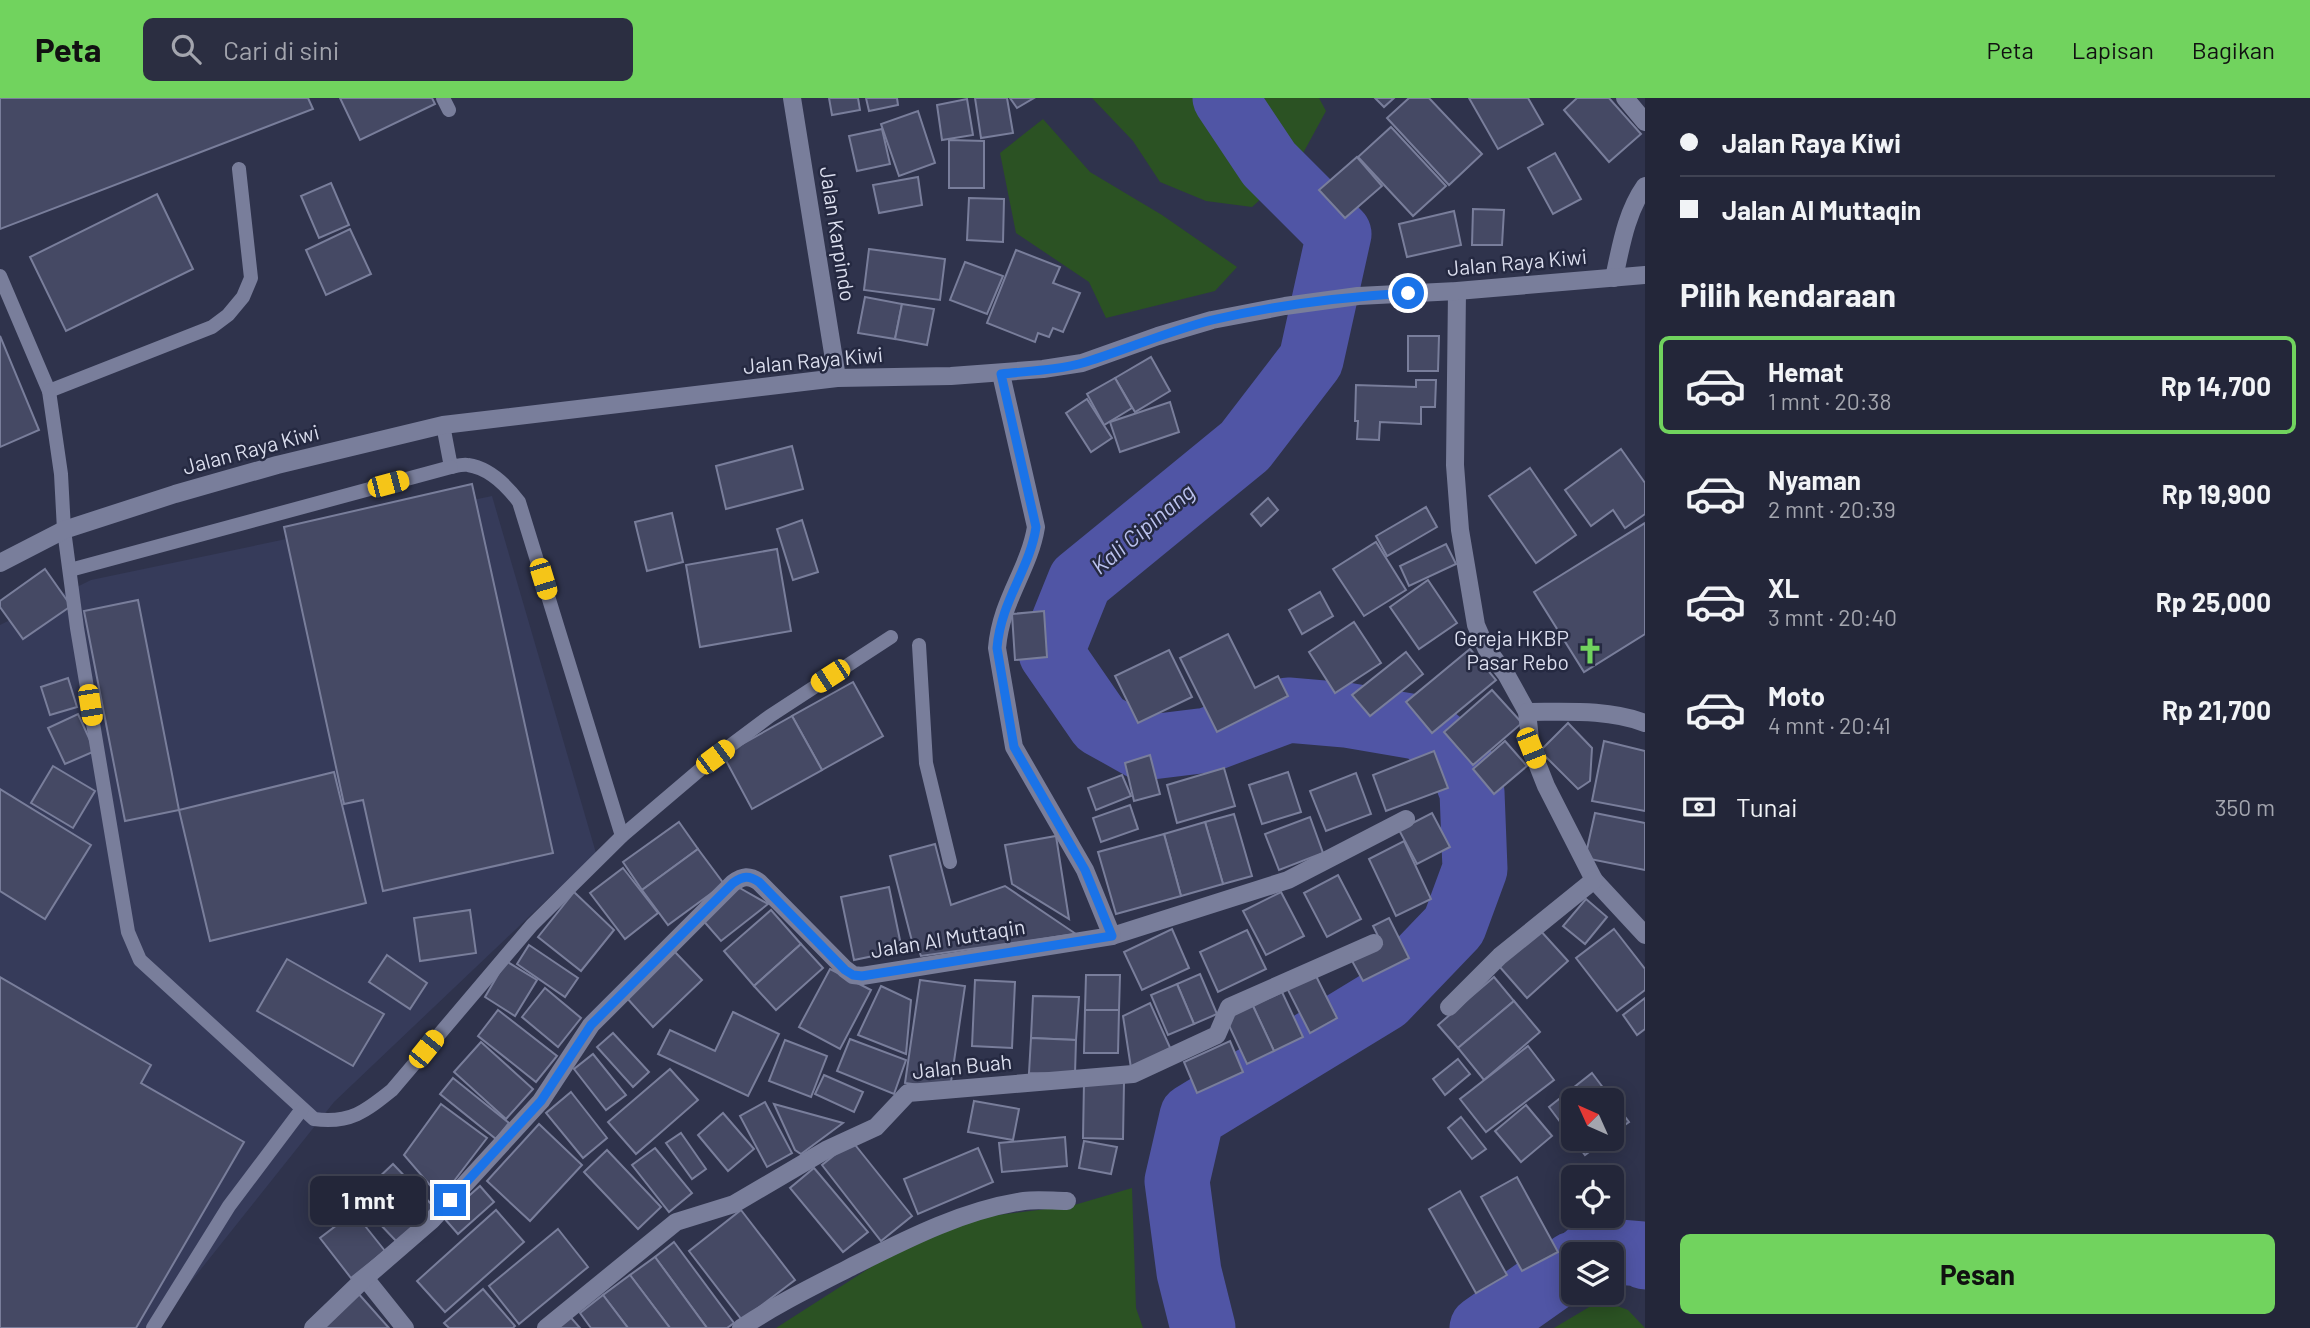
<!DOCTYPE html>
<html lang="id">
<meta charset="utf-8">
<style>
:root{--surface:#232639;--page:#2b2e41;--text:#f1f3f6;--muted:#a3a5ae;--line:#404353;--accent:#71d35e}
body{margin:0;font-family:Barlow,sans-serif;background:var(--page);color:var(--text);height:100vh;display:flex;flex-direction:column;font-size:26px;white-space:nowrap}
*{box-sizing:border-box;margin:0}
p{font-size:23px;color:var(--muted)}
.icon{flex:none;width:38px;height:38px;fill:none;stroke:currentColor;stroke-width:2;stroke-linecap:round;stroke-linejoin:round}
.map{position:relative;flex:1;overflow:hidden}
.panel{display:flex;flex-direction:column;background:var(--surface);width:665px}
.panel>*{flex:none}
.top-card{display:grid;align-content:center;height:154px;padding:0 35px;background:var(--surface)}
.needle{width:46px;rotate:315deg}
.controls{position:absolute;left:1561px;top:990px;display:grid;gap:14px}
.controls a{display:grid;place-items:center;width:63px;height:63px;border-radius:10px;background:var(--surface);box-shadow:0 4px 18px #0003,0 0 0 2px var(--line);font-size:35px}
.end{position:absolute;width:32px;height:32px;margin:-16px;border:9px solid #1a73e8;background:#fff;box-shadow:0 0 0 4px #fff}
.from{border-radius:50%}
.bubble{position:absolute;height:49px;border-radius:10px;background:var(--surface);box-shadow:0 4px 18px #0003,0 0 0 2px var(--line);font-size:23px;font-weight:700;line-height:49px;text-align:center}
.car{position:absolute;width:21px;height:42px;margin:-21px -10px;border-radius:9px;box-shadow:0 0 5px 2px #0007;background:linear-gradient(#f5c518 24%,#345 0 40%,#f5c518 0 76%,#345 0 86%,#f5c518 0)}
.top-card b{display:flex;align-items:center;gap:24px;height:66px;font-size:26px}
.top-card b+b{border-top:2px solid var(--line)}
.top-card i{width:18px;height:18px;background:var(--text)}
ul{padding:0;list-style:none}
li{display:flex;align-items:center;gap:21px;height:98px;margin:0 14px 10px;padding:0 21px;border:4px solid transparent;border-radius:10px}
li div{flex:1}
li b{display:block;font-size:26px}
li em{font-style:normal;font-weight:700}
li.current{border-color:var(--accent)}
li>.icon{width:63px;height:63px;stroke-width:1.5}
h2{padding:0 35px;font-size:32px;line-height:84px}
.pay{display:flex;align-items:center;gap:18px;height:77px;padding:0 35px;font-size:26px}
.pay p{margin-inline-start:auto}
.action{display:flex;gap:14px;margin-top:auto;padding:14px 35px}
.action a{flex:1;height:80px;border-radius:10px;background:var(--accent);color:#111;font-size:28px;font-weight:700;line-height:80px;text-align:center}
header{display:flex;align-items:center;gap:42px;box-sizing:border-box;height:98px;padding:0 35px;background:var(--accent);color:#111}
header strong{font-size:33px}
nav{display:flex;gap:38px;margin-inline-start:auto;font-size:24px}
.search{width:490px;height:63px;background:var(--page);display:flex;align-items:center;gap:18px;box-sizing:border-box;padding:0 24px;border-radius:10px;color:var(--muted);font-size:26px}
main{display:flex;flex:1;min-height:0}
.map>svg:first-child{display:block}
</style>
<header>
<strong>Peta</strong>
<div class="search"><svg class="icon" aria-label="search" viewBox="0 0 24 24"><circle cx="10" cy="10" r="6"/><path d="M15 15l6 6"/></svg>Cari di sini</div>
<nav><a>Peta</a><a>Lapisan</a><a>Bagikan</a></nav>
</header>
<main>
<div class="map">
<svg width="1645" height="1230" viewBox="0 0 1645 1230">
<rect width="100%" height="100%" fill="#2f334c"/>
<polygon fill="#363b5a" points="492,398 596,755 334,1004 178,1200 160,1230 0,1230 0,527 91,482"/>
<g fill="#2b5223">
<polygon points="1092,0 1319,0 1326,13 1295,70 1252,109 1206,103 1160,84 1133,43"/>
<polygon points="1043,21 1090,74 1162,117 1237,169 1215,193 1106,220 1089,184 1016,135 1000,55"/>
<polygon points="1132,1090 1136,1210 1143,1230 776,1230 893,1155 982,1119 1071,1108"/>
<polygon points="1601,1202 1628,1212 1645,1230 1554,1230"/>
</g>
<g fill="none" stroke-linecap="round" stroke-linejoin="round">
<g stroke="#5055a5" stroke-width="65">
<polyline points="1588,1157 1595,1152 1642,1156 1645,1159"/>
<polyline points="1203,1230 1189,1174 1177,1083 1192,1018 1384,901 1454,828 1475,771 1472,694 1459,660 1422,630 1346,617 1288,612 1208,642 1143,650 1100,626 1051,555 1080,483 1245,348 1311,262 1339,136 1269,66 1225,0"/>
<polyline points="1482,1230 1573,1166"/>
</g>
</g>
<g fill="#454964" stroke="#797e9b" stroke-width="2">
<polygon points="0,0 308,0 313,11 0,131"/>
<polygon points="340,0 432,0 435,6 360,42"/>
<polygon points="829,0 858,0 860,12 832,17"/>
<polygon points="866,0 897,0 898,7 869,13"/>
<polygon points="975,0 1007,0 1013,35 981,40"/>
<polygon points="1010,0 1034,0 1017,10"/>
<polygon points="1375,0 1394,0 1384,9"/>
<polygon points="1409,0 1429,0 1482,56 1449,87 1387,20"/>
<polygon points="1469,0 1528,0 1543,26 1498,51"/>
<polygon points="1577,0 1609,0 1641,36 1609,64 1564,12"/>
<polygon points="967,1 973,37 942,42 937,7"/>
<polygon points="918,13 935,65 899,78 881,26"/>
<polygon points="1391,29 1446,88 1413,118 1358,59"/>
<polygon points="882,31 890,66 857,73 849,38"/>
<polygon points="949,42 984,43 984,90 949,90"/>
<polygon points="1555,55 1581,101 1553,116 1528,70"/>
<polygon points="1357,59 1382,88 1345,120 1319,92"/>
<polygon points="918,79 922,107 879,115 873,87"/>
<polygon points="331,85 349,127 319,140 301,98"/>
<polygon points="157,96 193,171 66,233 30,159"/>
<polygon points="969,100 1004,101 1003,144 967,142"/>
<polygon points="1473,111 1504,112 1502,147 1472,147"/>
<polygon points="1454,113 1461,147 1407,159 1399,126"/>
<polygon points="350,131 371,176 326,197 306,152"/>
<polygon points="869,151 945,161 940,202 864,192"/>
<polygon points="1016,152 1060,169 1053,185 1080,195 1063,234 1053,230 1049,239 1038,235 1035,244 987,225"/>
<polygon points="965,164 1003,178 987,216 950,202"/>
<polygon points="865,199 902,206 895,241 858,235"/>
<polygon points="902,206 934,211 927,247 895,241"/>
<polygon points="0,238 39,332 0,349"/>
<polygon points="1408,238 1439,238 1438,273 1408,273"/>
<polygon points="1151,259 1170,293 1135,314 1115,280"/>
<polygon points="1115,280 1132,310 1104,327 1087,296"/>
<polygon points="1416,282 1436,282 1435,309 1421,309 1421,326 1380,324 1379,342 1357,341 1358,323 1355,323 1356,287 1416,289"/>
<polygon points="1087,301 1112,340 1091,354 1066,315"/>
<polygon points="1170,304 1179,334 1120,354 1110,324"/>
<polygon points="792,348 803,391 726,411 716,368"/>
<polygon points="1621,351 1645,385 1645,416 1625,430 1613,412 1591,428 1565,392"/>
<polygon points="1530,370 1576,437 1536,465 1489,398"/>
<polygon points="472,386 553,755 383,793 363,702 344,706 284,429"/>
<polygon points="1268,400 1278,412 1261,428 1251,416"/>
<polygon points="1426,409 1437,429 1387,458 1376,438"/>
<polygon points="672,415 683,464 647,473 635,424"/>
<polygon points="802,422 818,474 793,482 777,431"/>
<polygon points="1645,425 1645,536 1584,574 1534,494"/>
<polygon points="1376,444 1406,492 1364,518 1333,471"/>
<polygon points="1446,446 1456,466 1409,488 1400,468"/>
<polygon points="777,451 791,533 700,549 686,467"/>
<polygon points="45,471 71,508 23,541 0,509 0,503"/>
<polygon points="1428,482 1457,525 1419,551 1390,509"/>
<polygon points="1320,494 1333,518 1302,536 1289,512"/>
<polygon points="138,502 179,712 125,723 84,513"/>
<polygon points="1044,513 1047,559 1015,562 1012,516"/>
<polygon points="1354,524 1381,565 1335,595 1309,554"/>
<polygon points="1228,536 1255,590 1278,578 1288,598 1217,634 1180,560"/>
<polygon points="1470,551 1496,582 1432,635 1406,604"/>
<polygon points="1169,552 1192,599 1138,625 1115,578"/>
<polygon points="1406,554 1423,576 1370,618 1352,597"/>
<polygon points="68,580 77,609 50,617 41,589"/>
<polygon points="853,584 883,638 822,672 792,618"/>
<polygon points="1492,592 1522,625 1473,667 1444,634"/>
<polygon points="78,616 95,653 65,666 48,630"/>
<polygon points="792,618 822,672 752,711 723,657"/>
<polygon points="1568,625 1592,650 1590,683 1578,691 1540,653"/>
<polygon points="1505,643 1527,668 1494,696 1473,671"/>
<polygon points="1604,643 1645,653 1645,713 1592,703"/>
<polygon points="1434,653 1448,690 1386,713 1373,677"/>
<polygon points="1150,657 1160,696 1134,703 1125,665"/>
<polygon points="53,668 95,693 73,730 31,705"/>
<polygon points="1224,670 1235,708 1177,725 1167,687"/>
<polygon points="334,674 366,805 210,843 179,712"/>
<polygon points="1288,674 1301,714 1262,726 1249,687"/>
<polygon points="1356,675 1371,716 1326,733 1310,693"/>
<polygon points="1122,677 1131,698 1096,712 1088,690"/>
<polygon points="0,691 91,747 45,821 0,793"/>
<polygon points="1130,707 1138,731 1101,744 1093,720"/>
<polygon points="1432,715 1450,749 1417,766 1399,732"/>
<polygon points="1595,715 1645,725 1645,772 1585,760"/>
<polygon points="1234,716 1252,778 1223,786 1205,724"/>
<polygon points="1310,719 1323,755 1279,772 1265,736"/>
<polygon points="679,724 698,751 642,792 623,764"/>
<polygon points="1205,724 1223,786 1181,798 1164,736"/>
<polygon points="1164,736 1181,798 1116,816 1098,754"/>
<polygon points="1056,738 1069,821 1012,786 1005,747"/>
<polygon points="1404,743 1431,801 1396,818 1369,761"/>
<polygon points="935,746 951,807 1005,788 1076,836 921,858 918,850 914,851 890,758"/>
<polygon points="698,751 724,786 668,827 642,792"/>
<polygon points="623,770 658,815 625,841 590,795"/>
<polygon points="1338,777 1361,821 1327,839 1304,795"/>
<polygon points="738,789 768,806 721,843 701,820"/>
<polygon points="889,789 902,852 854,862 841,799"/>
<polygon points="574,794 614,832 581,873 538,839"/>
<polygon points="1281,794 1304,838 1266,857 1243,813"/>
<polygon points="1586,801 1607,819 1585,846 1563,828"/>
<polygon points="470,812 476,855 420,863 414,820"/>
<polygon points="771,812 801,846 754,888 724,853"/>
<polygon points="1389,820 1409,860 1363,883 1351,861 1382,846 1373,828"/>
<polygon points="1172,831 1189,870 1142,892 1124,854"/>
<polygon points="1539,831 1568,863 1527,900 1499,868"/>
<polygon points="1614,831 1645,871 1645,892 1617,913 1576,860"/>
<polygon points="1247,832 1266,871 1218,894 1200,854"/>
<polygon points="801,846 823,870 776,912 754,888"/>
<polygon points="529,847 578,880 565,899 517,866"/>
<polygon points="674,853 702,882 653,929 626,899"/>
<polygon points="387,857 427,885 410,911 369,884"/>
<polygon points="287,861 384,916 353,968 257,913"/>
<polygon points="506,863 537,882 515,918 485,899"/>
<polygon points="830,871 871,892 840,951 799,929"/>
<polygon points="1200,876 1217,916 1194,926 1177,886"/>
<polygon points="1315,876 1337,920 1310,935 1287,890"/>
<polygon points="1086,877 1120,877 1119,912 1085,912"/>
<polygon points="0,879 151,967 141,985 244,1044 136,1230 0,1230"/>
<polygon points="1494,879 1514,903 1458,950 1438,927"/>
<polygon points="920,882 965,888 950,991 905,985"/>
<polygon points="975,882 1015,884 1012,950 972,948"/>
<polygon points="1177,886 1194,926 1168,937 1151,897"/>
<polygon points="881,888 911,902 906,956 858,937"/>
<polygon points="545,890 581,920 558,949 522,919"/>
<polygon points="1282,894 1303,939 1274,953 1253,908"/>
<polygon points="1033,898 1079,899 1076,942 1031,940"/>
<polygon points="1645,900 1645,931 1637,937 1623,917"/>
<polygon points="1514,903 1540,934 1484,982 1458,950"/>
<polygon points="1150,905 1172,954 1131,970 1123,918"/>
<polygon points="1253,908 1274,953 1247,966 1226,921"/>
<polygon points="498,912 557,958 536,984 478,938"/>
<polygon points="1085,912 1119,912 1118,955 1084,955"/>
<polygon points="733,914 779,936 748,998 658,956 670,932 715,953"/>
<polygon points="613,935 649,974 633,989 597,949"/>
<polygon points="1031,940 1076,942 1075,976 1029,975"/>
<polygon points="850,941 906,962 894,996 837,973"/>
<polygon points="785,942 827,958 811,999 769,983"/>
<polygon points="1230,943 1243,974 1197,995 1184,964"/>
<polygon points="481,944 533,991 506,1021 454,974"/>
<polygon points="1528,948 1554,982 1486,1034 1460,1001"/>
<polygon points="593,956 626,997 606,1012 574,971"/>
<polygon points="1458,961 1470,976 1445,997 1433,981"/>
<polygon points="670,971 698,1002 636,1056 608,1024"/>
<polygon points="1592,975 1629,1024 1612,1036 1612,1003 1573,1003 1573,1041 1606,1041 1585,1057 1549,1009"/>
<polygon points="824,977 863,994 854,1014 815,996"/>
<polygon points="453,980 509,1025 496,1041 440,996"/>
<polygon points="1084,984 1124,984 1123,1041 1083,1040"/>
<polygon points="571,994 607,1040 583,1060 546,1015"/>
<polygon points="974,1003 1019,1011 1013,1042 968,1034"/>
<polygon points="765,1004 792,1055 767,1069 740,1018"/>
<polygon points="441,1006 487,1040 441,1100 404,1057"/>
<polygon points="774,1006 843,1025 801,1056 795,1052"/>
<polygon points="1526,1007 1552,1038 1521,1064 1495,1033"/>
<polygon points="723,1015 754,1051 728,1073 698,1037"/>
<polygon points="1461,1019 1486,1051 1472,1061 1448,1030"/>
<polygon points="539,1026 582,1067 530,1123 487,1083"/>
<polygon points="681,1035 706,1071 692,1081 666,1045"/>
<polygon points="1065,1039 1067,1068 1002,1074 999,1045"/>
<polygon points="852,1043 912,1118 881,1143 822,1067"/>
<polygon points="1084,1043 1117,1049 1111,1076 1079,1070"/>
<polygon points="655,1050 692,1095 669,1114 632,1067"/>
<polygon points="978,1050 993,1084 918,1116 904,1081"/>
<polygon points="607,1052 661,1109 638,1131 584,1074"/>
<polygon points="393,1066 435,1110 398,1145 356,1101"/>
<polygon points="814,1070 868,1134 843,1154 790,1090"/>
<polygon points="1517,1079 1558,1154 1522,1173 1481,1099"/>
<polygon points="480,1088 494,1104 458,1136 444,1120"/>
<polygon points="1460,1093 1507,1177 1476,1195 1429,1111"/>
<polygon points="496,1112 524,1144 445,1214 417,1183"/>
<polygon points="741,1112 795,1182 742,1222 689,1153"/>
<polygon points="354,1114 385,1153 351,1180 320,1140"/>
<polygon points="558,1131 588,1169 519,1226 489,1188"/>
<polygon points="674,1144 734,1225 727,1230 707,1230 655,1159"/>
<polygon points="655,1159 707,1230 670,1230 630,1177"/>
<polygon points="630,1177 670,1230 628,1230 603,1197"/>
<polygon points="483,1191 515,1228 513,1230 449,1230 444,1225"/>
<polygon points="357,1194 389,1230 319,1230"/>
<polygon points="603,1197 628,1230 591,1230 580,1215"/>
<polygon points="566,1214 580,1230 547,1230"/>
</g>
<g fill="none" stroke-linecap="round" stroke-linejoin="round">
<g stroke="#797e9b" stroke-width="14">
<polyline points="443,0 449,12"/>
<path d="M0 178 49 293 61 376 64 432 77 530 128 834 140 862 314 1021C350 1026 366 1013 392 992L532 827 622 738 715 659 770 618 891 539"/>
<polyline points="49,293 212,229 228,217 243,199 251,180 239,71"/>
<path d="M443 327 451 369C456 368 463 366 468 367 489 370 507 388 519 404L622 738"/>
<polyline points="70,472 451,369"/>
<polyline points="919,547 926,665 950,764"/>
<polyline points="153,1230 229,1108 302,1011"/>
</g>
<g stroke="#797e9b" stroke-width="18">
<polyline points="792,0 837,280"/>
<polyline points="1625,0 1645,24"/>
<path d="M1614 180C1621 148 1626 115 1645 88"/>
<polyline points="1457,193 1455,367 1460,432 1476,527 1486,550 1506,576 1527,614 1531,650 1546,688 1594,782 1645,837"/>
<path d="M1527 614C1566 614 1608 611 1645 625"/>
<polyline points="1112,838 1288,782 1406,721"/>
<polyline points="1449,909 1500,858 1594,782"/>
<polyline points="365,1180 405,1230"/>
<path d="M313 1230 365 1180 432 1122 541 1003 591 927 733 785C743 778 749 777 759 784L845 871 853 877 862 878 1112 838 1085 772 1014 649 997 550C1001 502 1029 472 1036 429L1001 276"/>
<polyline points="546,1230 676,1124 734,1106 826,1052 876,1029 908,995 1133,976 1217,937 1229,909 1374,845"/>
<path d="M741 1230C775 1207 812 1189 849 1170 903 1143 962 1112 1024 1103 1037 1101 1053 1103 1067 1103"/>
</g>
<polyline stroke="#797e9b" stroke-width="18" points="0,465 64,432 175,396 277,367 443,327 837,280 951,278 1043,271 1082,265 1158,238 1212,222 1285,208 1358,198 1457,193 1645,177"/>
</g>
<g fill="none" stroke-linecap="round" stroke-linejoin="round">
<path stroke="#1a73e8" stroke-width="9" d="M450 1102 541 1003 591 927 733 785C743 778 749 777 759 784L845 872 853 877 862 878 1112 838 1085 772 1014 649 997 550C1001 502 1030 471 1036 429L1001 276C1029 273 1059 272 1086 264 1128 251 1169 233 1212 222 1276 207 1342 199 1408 195"/>
</g>
<defs>
<g id="church-bare" transform="scale(2.1)"><path d="M-1.2-6h2.4v3.5h3.3v2.4h-3.3V6h-2.4V-.1h-3.3v-2.4h3.3Z" fill="#71d35e" stroke="#252941" stroke-width="2.5" paint-order="stroke"/></g>
</defs>
<g fill-rule="evenodd">
<use href="#church-bare" x="1590" y="553"/>
</g>
<g text-anchor="middle" stroke-width="5" stroke-linejoin="round" paint-order="stroke">
<g font-size="21" fill="#dbdeee" stroke="#252941">
<text transform="translate(837 136) rotate(81)" y="7">Jalan Karpindo</text>
<text transform="translate(1517 165) rotate(-5)" y="7">Jalan Raya Kiwi</text>
<text transform="translate(813 263) rotate(-5)" y="7">Jalan Raya Kiwi</text>
<text transform="translate(251 352) rotate(-15)" y="7">Jalan Raya Kiwi</text>
<text transform="translate(948 841) rotate(-9)" y="7">Jalan Al Muttaqin</text>
<text transform="translate(962 969) rotate(-6)" y="7">Jalan Buah</text>
</g>
<g font-size="21" fill="#dbdeee" stroke="#252941" text-anchor="end">
<text x="1569" y="548">Gereja HKBP<tspan x="1569" dy="24">Pasar Rebo</tspan></text>
</g>
<g font-size="23" font-style="italic" fill="#bbc2ee" stroke="#252941">
<text transform="translate(1143 431) rotate(-40)" y="8">Kali Cipinang</text>
</g>
</g>
</svg>
<div class="controls">
<a><svg class="needle" viewBox="-14 -14 28 28"><path d="M0-13l5 13h-10z" fill="#e53935"/><path d="M0 13l5-13h-10z" fill="#a3a5ae"/></svg></a>
<a><svg class="icon" aria-label="locate" viewBox="0 0 24 24"><circle cx="12" cy="12" r="6"/><path d="M12 2v4M12 18v4M2 12h4M18 12h4"/></svg></a>
<a><svg class="icon" aria-label="layers" viewBox="0 0 24 24"><path d="M12 4l9 5-9 5-9-5zM3 14l9 5 9-5"/></svg></a>
</div>
<i class="end from" style="left:1408px;top:195px"></i>
<i class="end" style="left:450px;top:1102px"></i>
<div class="bubble" style="left:310px;top:1078px;width:116px">1 mnt</div>
<i class="car" style="left:388px;top:386px;rotate:75deg"></i>
<i class="car" style="left:543px;top:481px;rotate:163deg"></i>
<i class="car" style="left:830px;top:578px;rotate:237deg"></i>
<i class="car" style="left:90px;top:607px;rotate:171deg"></i>
<i class="car" style="left:1531px;top:650px;rotate:158deg"></i>
<i class="car" style="left:715px;top:659px;rotate:53deg"></i>
<i class="car" style="left:426px;top:951px;rotate:39deg"></i>
</div>
<section class="panel">
<div class="top-card">
<b><i class="from"></i>Jalan Raya Kiwi</b>
<b><i></i>Jalan Al Muttaqin</b>
</div>
<h2>Pilih kendaraan</h2>
<ul>
<li class="current"><svg class="icon" aria-label="car" viewBox="0 0 24 24"><path d="M5 17H2v-5l4-1 3-4h7l3 4 3 1v5h-3M9 17h6M6 11h13"/><circle cx="7" cy="17" r="2"/><circle cx="17" cy="17" r="2"/></svg><div><b>Hemat</b><p>1 mnt · 20:38</p></div><em>Rp 14,700</em></li>
<li><svg class="icon" aria-label="car" viewBox="0 0 24 24"><path d="M5 17H2v-5l4-1 3-4h7l3 4 3 1v5h-3M9 17h6M6 11h13"/><circle cx="7" cy="17" r="2"/><circle cx="17" cy="17" r="2"/></svg><div><b>Nyaman</b><p>2 mnt · 20:39</p></div><em>Rp 19,900</em></li>
<li><svg class="icon" aria-label="car" viewBox="0 0 24 24"><path d="M5 17H2v-5l4-1 3-4h7l3 4 3 1v5h-3M9 17h6M6 11h13"/><circle cx="7" cy="17" r="2"/><circle cx="17" cy="17" r="2"/></svg><div><b>XL</b><p>3 mnt · 20:40</p></div><em>Rp 25,000</em></li>
<li><svg class="icon" aria-label="car" viewBox="0 0 24 24"><path d="M5 17H2v-5l4-1 3-4h7l3 4 3 1v5h-3M9 17h6M6 11h13"/><circle cx="7" cy="17" r="2"/><circle cx="17" cy="17" r="2"/></svg><div><b>Moto</b><p>4 mnt · 20:41</p></div><em>Rp 21,700</em></li>
</ul>
<div class="pay"><svg class="icon" aria-label="cash" viewBox="0 0 24 24"><path d="M3 7h18v10H3z"/><circle cx="12" cy="12" r="2"/></svg>Tunai<p>350 m</p></div>
<div class="action"><a>Pesan</a></div>
</section>
</main>
